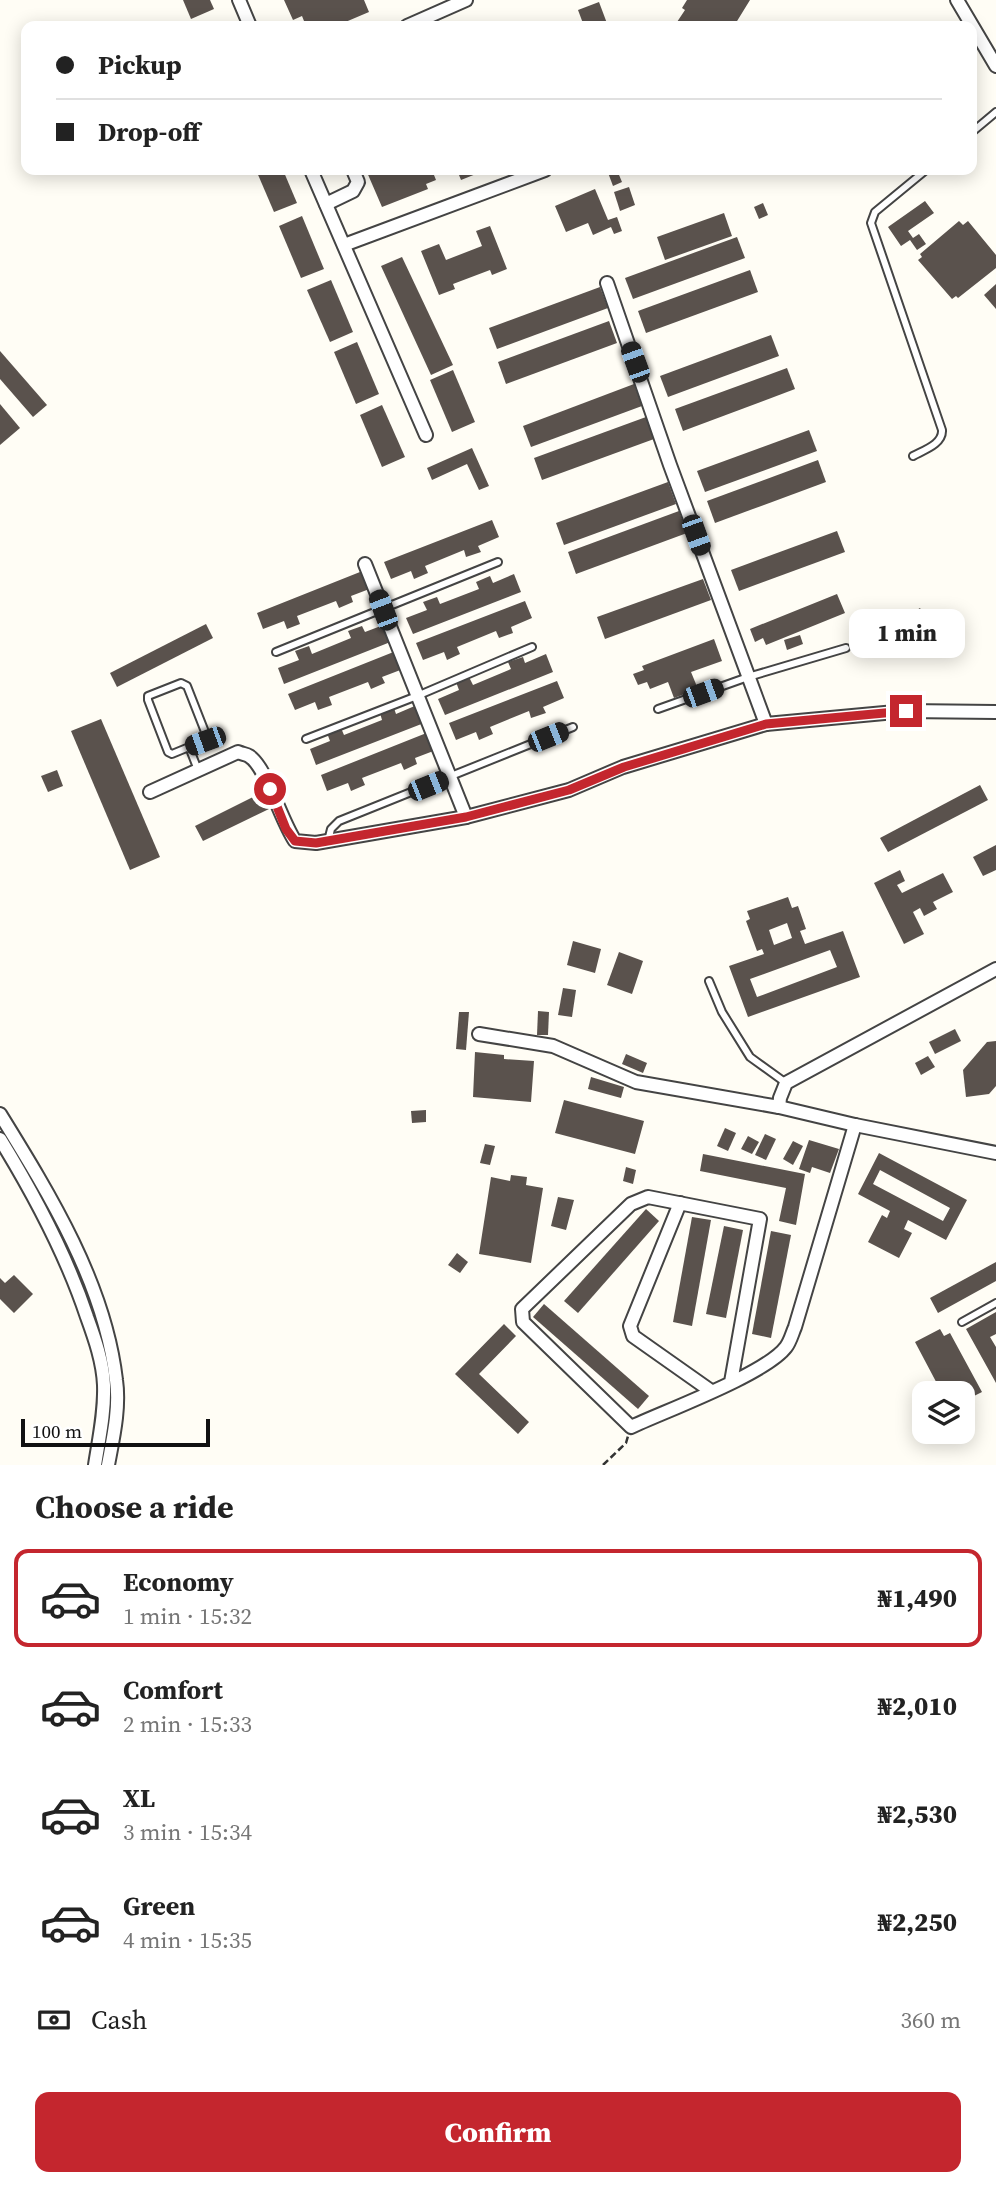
<!DOCTYPE html>
<meta charset="utf-8">
<style>
:root{--surface:#fff;--page:#f6f6f6;--text:#222;--muted:#767676;--line:#e0e0e0;--accent:#c4262e}
body{margin:0;font-family:"Source Serif 4",serif;background:var(--page);color:var(--text);height:100vh;display:flex;flex-direction:column;font-size:26px;white-space:nowrap}
*{box-sizing:border-box;margin:0}
p{font-size:23px;color:var(--muted)}
.icon{flex:none;width:38px;height:38px;fill:none;stroke:currentColor;stroke-width:2;stroke-linecap:round;stroke-linejoin:round}
.map{position:relative;height:1465px;overflow:hidden}
.details{display:flex;flex-direction:column;background:var(--surface);flex:1}
.details>*{flex:none}
.top-card{position:absolute;left:21px;top:21px;width:956px;height:154px;border-radius:14px;box-shadow:0 4px 18px #0003;display:grid;align-content:center;height:154px;padding:0 35px;background:var(--surface)}
.controls{position:absolute;left:912px;top:1381px;display:grid;gap:14px}
.controls a{display:grid;place-items:center;width:63px;height:63px;border-radius:14px;background:var(--surface);box-shadow:0 4px 18px #0003;font-size:35px}
.scale{position:absolute;left:21px;bottom:18px;width:189px;box-sizing:border-box;padding-left:7px;border:4px solid #111;border-top:0;font-size:19px;line-height:24px;white-space:nowrap;color:#111;-webkit-text-stroke:5px #fff;paint-order:stroke}
.end{position:absolute;width:32px;height:32px;margin:-16px;border:9px solid #c4262e;background:#fff;box-shadow:0 0 0 4px #fff}
.from{border-radius:50%}
.bubble{position:absolute;height:49px;border-radius:14px;background:var(--surface);box-shadow:0 4px 18px #0003;font-size:23px;font-weight:800;line-height:49px;text-align:center}
.car{position:absolute;width:21px;height:42px;margin:-21px -10px;border-radius:9px;box-shadow:0 0 5px 2px #0007;background:linear-gradient(#222 24%,#8ab4d8 0 40%,#222 0 76%,#8ab4d8 0 86%,#222 0)}
.top-card b{display:flex;align-items:center;gap:24px;height:66px;font-size:26px}
.top-card b+b{border-top:2px solid var(--line)}
.top-card i{width:18px;height:18px;background:var(--text)}
ul{padding:0;list-style:none}
li{display:flex;align-items:center;gap:21px;height:98px;margin:0 14px 10px;padding:0 21px;border:4px solid transparent;border-radius:14px}
li div{flex:1}
li b{display:block;font-size:26px}
li em{font-style:normal;font-weight:800}
li.active{border-color:var(--accent)}
li>.icon{width:63px;height:63px;stroke-width:1.5}
h2{padding:0 35px;font-size:32px;line-height:84px}
.pay{display:flex;align-items:center;gap:18px;height:77px;padding:0 35px;font-size:26px}
.pay p{margin-inline-start:auto}
.primary-button{display:flex;gap:14px;margin-top:auto;padding:14px 35px}
.primary-button a{flex:1;height:80px;border-radius:14px;background:var(--accent);color:#fff;font-size:28px;font-weight:800;line-height:80px;text-align:center}
.map>svg:first-child{display:block}
</style>
<div class="map">
<svg width="996" height="1465" viewBox="0 0 996 1465">
<rect width="100%" height="100%" fill="#fffdf5"/>
<g fill="#5a524d" fill-rule="evenodd">
<polygon points="183,0 210,0 214,9 191,19"/>
<polygon points="284,0 364,0 369,12 336,26 306,26 302,16 293,20"/>
<polygon points="687,0 750,0 734,26 683,26 677,22 685,10 682,8"/>
<polygon points="599,2 608,26 584,26 578,10"/>
<polygon points="256,170 283,170 297,203 274,212"/>
<polygon points="366,170 432,170 436,180 426,184 428,189 382,207"/>
<polygon points="457,170 486,170 461,180"/>
<polygon points="607,170 617,170 622,182 613,186"/>
<polygon points="629,187 635,205 620,211 614,192"/>
<polygon points="595,189 608,220 617,217 622,231 614,234 611,227 593,235 588,223 566,232 555,206"/>
<polygon points="925,201 934,213 908,231 913,238 919,234 926,244 917,250 910,240 901,246 888,227"/>
<polygon points="763,203 768,215 759,219 754,207"/>
<polygon points="724,213 732,236 665,260 657,237"/>
<polygon points="302,216 324,269 301,278 279,226"/>
<polygon points="959,221 963,225 968,221 996,255 996,268 958,298 956,296 952,299 918,260 922,257 920,254"/>
<polygon points="490,226 507,269 492,275 490,270 453,284 455,289 439,295 421,251 439,244 446,260 482,246 476,231"/>
<polygon points="737,237 745,258 633,299 625,278"/>
<polygon points="402,257 453,365 431,375 381,266"/>
<polygon points="750,270 758,292 646,333 638,311"/>
<polygon points="331,280 353,332 330,342 307,290"/>
<polygon points="996,284 996,309 984,295"/>
<polygon points="600,287 608,308 497,349 489,328"/>
<polygon points="609,321 617,343 506,384 498,362"/>
<polygon points="771,335 779,356 668,397 660,376"/>
<polygon points="357,342 379,394 356,404 334,352"/>
<polygon points="0,351 47,405 33,417 0,379"/>
<polygon points="787,368 795,389 683,431 675,409"/>
<polygon points="453,370 475,422 452,432 430,380"/>
<polygon points="634,384 642,406 531,447 523,426"/>
<polygon points="0,404 20,428 0,445"/>
<polygon points="382,405 405,457 382,467 360,415"/>
<polygon points="646,417 654,439 542,480 534,458"/>
<polygon points="809,430 817,451 705,492 697,471"/>
<polygon points="472,448 489,486 479,490 467,464 432,480 427,468"/>
<polygon points="818,460 826,482 715,523 707,501"/>
<polygon points="668,482 676,504 564,545 556,523"/>
<polygon points="679,511 687,533 576,574 568,552"/>
<polygon points="492,520 499,537 478,546 481,552 466,557 464,550 425,566 428,573 414,579 411,571 391,579 384,562"/>
<polygon points="837,531 845,552 739,591 731,570"/>
<polygon points="365,570 372,588 351,596 353,602 339,608 336,601 297,616 300,624 287,629 284,621 263,629 257,613"/>
<polygon points="514,574 521,592 413,634 406,618 427,610 423,602 437,597 440,604 479,589 476,582 490,576 493,583"/>
<polygon points="703,579 711,600 605,639 597,617"/>
<polygon points="837,594 845,613 766,645 763,638 755,642 750,629"/>
<polygon points="525,601 532,618 511,627 513,633 499,638 496,631 457,647 460,654 447,660 444,652 423,660 416,643"/>
<polygon points="920,608 938,639 912,655 893,625"/>
<polygon points="206,624 213,638 117,687 110,673"/>
<polygon points="386,624 393,641 284,684 278,668 299,660 295,651 309,646 312,654 351,638 348,631 362,626 365,632"/>
<polygon points="800,635 803,644 787,650 784,640"/>
<polygon points="714,639 722,661 691,672 698,689 674,698 668,682 650,689 647,682 638,685 633,674 644,670 642,666"/>
<polygon points="396,651 403,669 382,677 385,683 371,689 368,682 329,697 332,705 318,710 315,702 295,710 288,694"/>
<polygon points="546,654 553,672 445,715 438,699 459,690 456,682 469,677 473,685 511,669 508,662 523,657 525,663"/>
<polygon points="557,681 564,698 543,707 546,713 531,718 529,711 490,727 493,734 479,740 476,732 456,740 449,723"/>
<polygon points="417,705 424,723 316,765 310,749 330,741 327,733 341,728 344,735 382,720 380,713 394,708 396,714"/>
<polygon points="101,719 160,857 130,870 71,731"/>
<polygon points="429,732 436,750 415,758 417,764 404,770 401,763 362,778 365,785 351,791 348,783 327,791 321,775"/>
<polygon points="57,770 63,786 48,792 41,776"/>
<polygon points="980,785 988,800 888,852 880,838"/>
<polygon points="261,793 269,809 203,841 195,826"/>
<polygon points="996,845 996,870 983,876 973,857"/>
<polygon points="900,870 905,881 897,885 902,893 943,873 953,892 933,902 937,909 924,916 920,908 913,912 924,934 904,944 874,883"/>
<path d="M788 897 792 908 798 906 806 929 800 931 805 944 843 931 860 977 748 1017 729 966 764 954 762 949 757 951 746 921 750 919 747 911ZM787 923 792 938 774 945 769 930ZM830 950 837 967 757 997 750 979Z"/>
<polygon points="573,941 601,949 595,973 567,965"/>
<polygon points="619,952 643,961 632,994 607,985"/>
<polygon points="563,988 576,990 572,1017 558,1015"/>
<polygon points="538,1011 549,1012 548,1035 537,1035"/>
<polygon points="459,1012 469,1012 466,1050 456,1049"/>
<polygon points="955,1029 961,1041 935,1054 929,1042"/>
<polygon points="996,1041 996,1086 989,1094 966,1097 963,1070 987,1042"/>
<polygon points="475,1052 504,1055 504,1059 534,1061 531,1102 473,1097"/>
<polygon points="626,1054 647,1063 643,1073 622,1064"/>
<polygon points="928,1056 935,1067 921,1075 915,1063"/>
<polygon points="591,1077 624,1087 621,1098 588,1089"/>
<polygon points="564,1100 644,1121 635,1154 555,1133"/>
<polygon points="426,1110 426,1122 412,1123 411,1111"/>
<polygon points="725,1128 736,1133 728,1151 717,1146"/>
<polygon points="765,1134 776,1139 766,1160 755,1155"/>
<polygon points="748,1136 759,1142 752,1154 741,1149"/>
<polygon points="809,1140 839,1149 830,1173 812,1167 810,1173 799,1169"/>
<polygon points="793,1141 803,1146 793,1165 783,1159"/>
<polygon points="485,1144 495,1146 490,1165 480,1163"/>
<path d="M879 1153 967 1200 946 1240 908 1220 904 1229 912 1233 899 1258 868 1242 882 1215 887 1218 890 1211 858 1194ZM880 1170 950 1208 943 1221 873 1184Z"/>
<polygon points="703,1154 805,1174 796,1225 779,1221 786,1188 700,1171"/>
<polygon points="626,1167 636,1170 633,1184 623,1181"/>
<polygon points="511,1175 527,1177 526,1185 543,1188 531,1263 479,1254 491,1177 510,1181"/>
<polygon points="558,1197 574,1200 566,1230 551,1226"/>
<polygon points="646,1209 659,1221 578,1313 564,1301"/>
<polygon points="692,1217 711,1220 692,1326 673,1322"/>
<polygon points="724,1226 743,1230 726,1318 706,1314"/>
<polygon points="771,1231 791,1235 771,1338 752,1334"/>
<polygon points="457,1253 468,1262 460,1273 448,1265"/>
<polygon points="996,1262 996,1281 938,1313 930,1298"/>
<polygon points="14,1275 33,1294 14,1313 0,1299 0,1278 5,1283"/>
<polygon points="544,1304 649,1396 638,1409 533,1317"/>
<polygon points="996,1312 996,1334 990,1337 996,1347 996,1383 966,1329"/>
<polygon points="504,1324 516,1336 479,1374 529,1422 518,1434 455,1374"/>
<polygon points="940,1329 944,1336 950,1333 982,1392 972,1397 975,1404 962,1411 962,1393 942,1393 915,1342"/>
</g>
<g fill="none" stroke-linecap="round" stroke-linejoin="round">
<g stroke="#444" stroke-width="10">
<g id="lane">
<polyline points="971,133 996,112"/>
<path d="M913 456C924 450 943 444 942 430L871 223 875 212 926 170"/>
<polyline points="276,652 498,562"/>
<polyline points="658,709 748,677 846,648"/>
<polyline points="306,739 417,696 532,647"/>
<polyline points="189,747 172,754 168,752 148,700 148,696 181,683 187,686 207,737 206,740 189,747 198,770"/>
<polyline points="328,841 331,829 339,821 573,727"/>
<polyline points="709,981 722,1012 750,1057 786,1083"/>
<polyline points="962,1322 996,1303"/>
</g>
</g>
<g stroke="#444" stroke-width="16">
<g id="street">
<polyline points="239,0 250,26"/>
<polyline points="957,0 996,66"/>
<polyline points="407,26 466,0"/>
<polyline points="311,170 426,435"/>
<polyline points="326,204 353,191 358,182 353,170"/>
<polyline points="344,245 545,170"/>
<polyline points="607,283 670,465 766,724"/>
<polyline points="365,564 466,817"/>
<path d="M150 792 238 752C242 754 246 754 249 756 266 766 281 821 295 841L316 843 466 817 569 790 623 767 766 724 906 711 996 712"/>
<polyline points="479,1034 553,1046 636,1082 779,1107 855,1125 996,1153"/>
<polyline points="779,1107 780,1098 786,1083 996,969"/>
<path d="M0 1114C50 1195 105 1284 116 1380 120 1408 113 1438 108 1465"/>
<path d="M0 1139C35 1196 66 1254 87 1317 95 1339 103 1362 104 1385 105 1412 99 1439 95 1465"/>
<polyline points="680,1203 630,1326 633,1336 711,1391"/>
<path d="M731 1382 760 1219 648 1197 631 1204 522 1309 523 1322 631 1427C665 1411 766 1374 786 1347 790 1342 792 1334 795 1327L855 1125"/>
</g>
</g>
<polyline stroke="#333" stroke-width="2.5" stroke-dasharray="7 3.5" stroke-linecap="butt" points="603,1465 626,1443 628,1436"/>
<use href="#lane" stroke="#fff" stroke-width="6"/>
<use href="#street" stroke="#fff" stroke-width="12"/>
</g>
<g fill="none" stroke-linecap="round" stroke-linejoin="round">
<polyline stroke="#c4262e" stroke-width="9" points="270,789 286,829 295,841 316,843 466,817 569,790 624,767 766,724 906,711"/>
</g>
</svg>
<div class="controls">
<a><svg class="icon" aria-label="layers" viewBox="0 0 24 24"><path d="M12 4l9 5-9 5-9-5zM3 14l9 5 9-5"/></svg></a>
</div>
<div class="scale">100 m</div>
<i class="end from" style="left:270px;top:789px"></i>
<i class="end" style="left:906px;top:711px"></i>
<div class="bubble" style="left:849px;top:609px;width:116px">1 min</div>
<i class="car" style="left:635px;top:362px;rotate:340deg"></i>
<i class="car" style="left:696px;top:535px;rotate:160deg"></i>
<i class="car" style="left:383px;top:610px;rotate:339deg"></i>
<i class="car" style="left:703px;top:693px;rotate:70deg"></i>
<i class="car" style="left:548px;top:737px;rotate:68deg"></i>
<i class="car" style="left:205px;top:741px;rotate:250deg"></i>
<i class="car" style="left:428px;top:786px;rotate:68deg"></i>
<div class="top-card">
<b><i class="from"></i>Pickup</b>
<b><i></i>Drop-off</b>
</div>
</div>
<section class="details">
<h2>Choose a ride</h2>
<ul>
<li class="active"><svg class="icon" aria-label="car" viewBox="0 0 24 24"><path d="M5 17H2v-5l4-1 3-4h7l3 4 3 1v5h-3M9 17h6M6 11h13"/><circle cx="7" cy="17" r="2"/><circle cx="17" cy="17" r="2"/></svg><div><b>Economy</b><p>1 min · 15:32</p></div><em>₦1,490</em></li>
<li><svg class="icon" aria-label="car" viewBox="0 0 24 24"><path d="M5 17H2v-5l4-1 3-4h7l3 4 3 1v5h-3M9 17h6M6 11h13"/><circle cx="7" cy="17" r="2"/><circle cx="17" cy="17" r="2"/></svg><div><b>Comfort</b><p>2 min · 15:33</p></div><em>₦2,010</em></li>
<li><svg class="icon" aria-label="car" viewBox="0 0 24 24"><path d="M5 17H2v-5l4-1 3-4h7l3 4 3 1v5h-3M9 17h6M6 11h13"/><circle cx="7" cy="17" r="2"/><circle cx="17" cy="17" r="2"/></svg><div><b>XL</b><p>3 min · 15:34</p></div><em>₦2,530</em></li>
<li><svg class="icon" aria-label="car" viewBox="0 0 24 24"><path d="M5 17H2v-5l4-1 3-4h7l3 4 3 1v5h-3M9 17h6M6 11h13"/><circle cx="7" cy="17" r="2"/><circle cx="17" cy="17" r="2"/></svg><div><b>Green</b><p>4 min · 15:35</p></div><em>₦2,250</em></li>
</ul>
<div class="pay"><svg class="icon" aria-label="cash" viewBox="0 0 24 24"><path d="M3 7h18v10H3z"/><circle cx="12" cy="12" r="2"/></svg>Cash<p>360 m</p></div>
<div class="primary-button"><a>Confirm</a></div>
</section>
